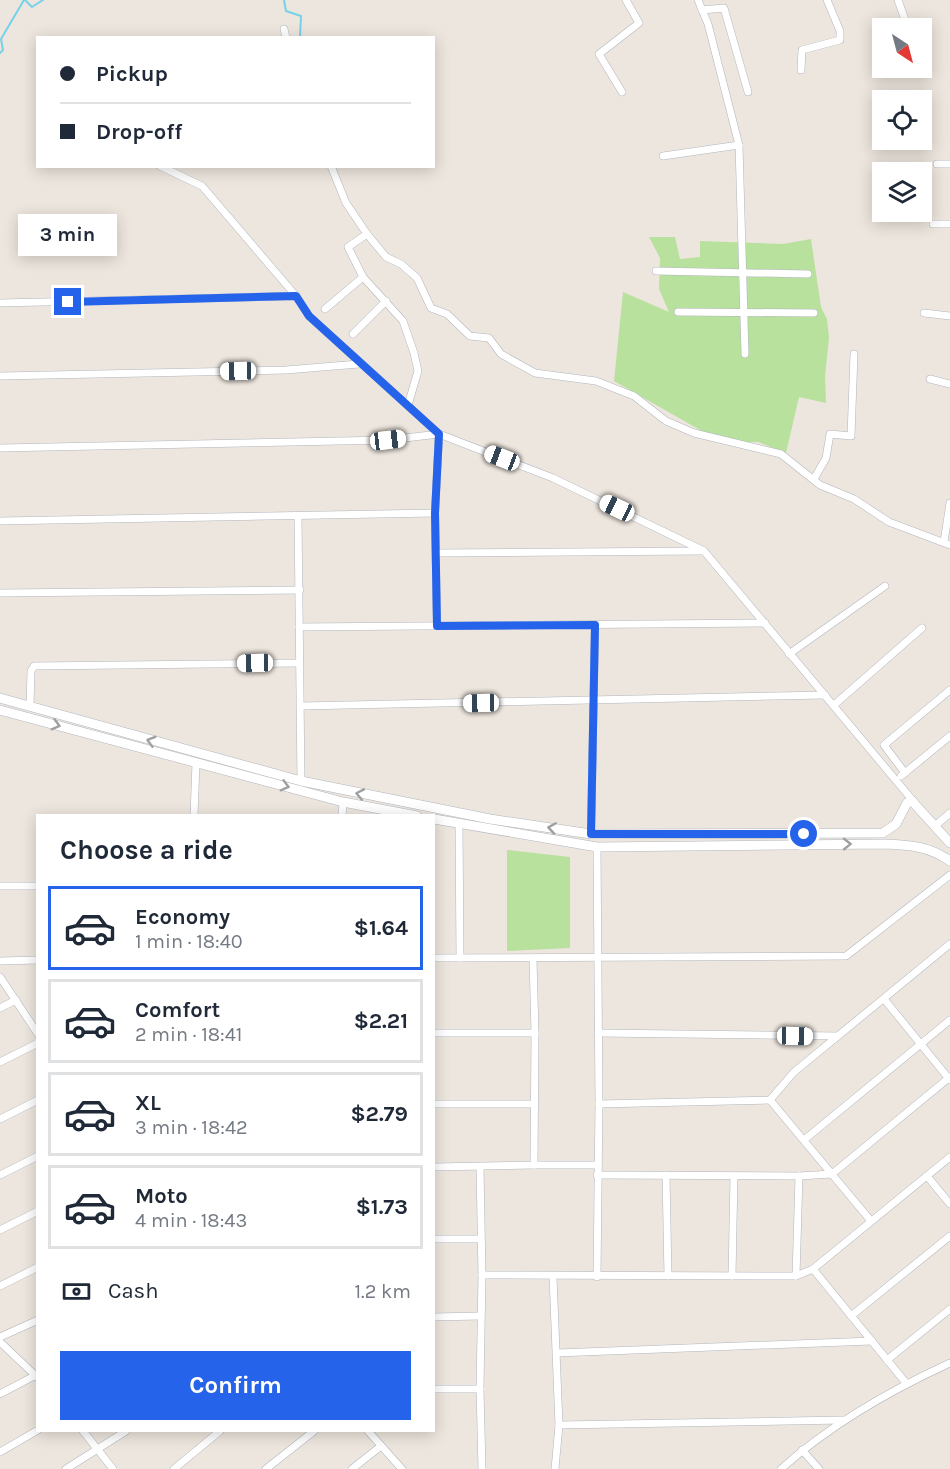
<!DOCTYPE html>
<meta charset="utf-8">
<style>
:root{--surface:#fff;--page:#f6f6f7;--text:#1f2937;--muted:#747a83;--line:#e0e1e3;--accent:#2563eb}
body{margin:0;font-family:Karla,sans-serif;background:var(--page);color:var(--text);height:100vh;display:flex;flex-direction:column;font-size:22px;white-space:nowrap}
*{box-sizing:border-box;margin:0}
p{font-size:20px;color:var(--muted)}
.icon{flex:none;width:33px;height:33px;fill:none;stroke:currentColor;stroke-width:2;stroke-linecap:round;stroke-linejoin:round}
.map{position:relative;flex:1;overflow:hidden}
.details{position:absolute;left:36px;top:814px;width:399px;height:618px;display:flex;flex-direction:column;background:var(--surface);border-radius:0px;box-shadow:0 3px 15px #0003}
.details>*{flex:none}
.banner{position:absolute;left:36px;top:36px;width:399px;height:132px;border-radius:0px;box-shadow:0 3px 15px #0003;display:grid;align-content:center;height:132px;padding:0 24px;background:var(--surface)}
.needle{width:39px;rotate:144deg}
.fabs{position:absolute;left:872px;top:18px;display:grid;gap:12px}
.fabs a{display:grid;place-items:center;width:60px;height:60px;border-radius:0px;background:var(--surface);box-shadow:0 3px 15px #0003;font-size:30px}
.end{position:absolute;width:27px;height:27px;margin:-14px;border:8px solid #2563eb;background:#fff;box-shadow:0 0 0 3px #fff}
.from{border-radius:50%}
.bubble{position:absolute;height:42px;border-radius:0px;background:var(--surface);box-shadow:0 3px 15px #0003;font-size:20px;font-weight:700;line-height:42px;text-align:center}
.car{position:absolute;width:18px;height:36px;margin:-18px -9px;border-radius:8px;box-shadow:0 0 4px 2px #0007;background:linear-gradient(#fff 24%,#345 0 40%,#fff 0 76%,#345 0 86%,#fff 0)}
.banner b{display:flex;align-items:center;gap:21px;height:57px;font-size:22px}
.banner b+b{border-top:2px solid var(--line)}
.banner i{width:15px;height:15px;background:var(--text)}
ul{padding:0;list-style:none}
li{display:flex;align-items:center;gap:18px;height:84px;margin:0 12px 9px;padding:0 12px;border:3px solid var(--line);border-radius:0px}
li div{flex:1}
li b{display:block;font-size:22px}
li em{font-style:normal;font-weight:700}
li.current{border-color:var(--accent)}
li>.icon{width:54px;height:54px;stroke-width:1.5}
h2{padding:0 24px;font-size:27px;line-height:72px}
.pay{display:flex;align-items:center;gap:15px;height:66px;padding:0 24px;font-size:22px}
.pay p{margin-inline-start:auto}
.primary-button{display:flex;gap:12px;margin-top:auto;padding:12px 24px}
.primary-button a{flex:1;height:69px;border-radius:0px;background:var(--accent);color:#fff;font-size:24px;font-weight:700;line-height:69px;text-align:center}
.map>svg:first-child{display:block}
</style>
<div class="map">
<svg width="950" height="1469" viewBox="0 0 950 1469">
<rect width="100%" height="100%" fill="#ede6de"/>
<g fill="#b8e19d">
<polygon points="649,237 675,237 680,259 700,257 700,241 783,244 811,239 821,307 827,319 829,338 825,376 826,403 799,397 786,453 758,442 730,442 707,434 614,381 623,292 669,312 659,289 660,258"/>
<polygon points="507,850 570,857 570,948 507,951"/>
</g>
<g fill="none" stroke-linecap="round" stroke-linejoin="round">
<g stroke="#76d1ea" stroke-width="2">
<polyline points="25,0 32,7 43,0"/>
<polyline points="284,0 286,11 301,16 300,38"/>
<polyline points="0,53 3,50 1,39 24,0"/>
</g>
<g stroke="#b2b5be" stroke-width="8">
<g id="minor">
<polyline points="698,0 708,24 739,145 745,354"/>
<polyline points="898,0 908,28"/>
<polyline points="702,10 724,8 748,92"/>
<polyline points="284,29 286,38"/>
<polyline points="801,70 802,50 840,40 840,31 827,0"/>
<polyline points="622,92 599,54 639,23 626,0"/>
<polyline points="663,156 739,145"/>
<polyline points="937,164 950,164"/>
<polyline points="160,166 202,186 296,296 309,316 439,434 553,478 704,551 914,802"/>
<polyline points="331,166 346,203 367,234 386,257 401,264 417,278 431,308 447,314 470,336 489,338 501,354 535,373 596,381 634,396 666,421 694,433 781,454 820,485 854,499 889,522 950,545"/>
<polyline points="933,224 950,224"/>
<polyline points="367,234 348,247 363,277 403,321 414,353 418,371 408,405"/>
<polyline points="656,271 808,274"/>
<polyline points="0,303 296,296"/>
<polyline points="325,309 363,277"/>
<polyline points="678,312 814,313"/>
<polyline points="924,313 950,316"/>
<polyline points="353,334 386,301"/>
<polyline points="0,376 286,370 359,364"/>
<polyline points="930,379 950,384"/>
<polyline points="0,448 388,440 439,434 435,513 437,626"/>
<polyline points="814,479 826,458 830,434 851,436 854,354"/>
<polyline points="298,517 301,781"/>
<polyline points="0,521 435,513"/>
<polyline points="944,542 950,503"/>
<polyline points="437,553 702,551"/>
<polyline points="0,593 300,590"/>
<polyline points="299,627 765,623"/>
<polyline points="789,654 885,586"/>
<polyline points="834,705 922,628"/>
<polyline points="30,706 31,671 34,666 299,663"/>
<polyline points="301,706 825,695"/>
<polyline points="905,773 884,745 950,690"/>
<polyline points="901,776 950,736"/>
<polyline points="194,816 196,763"/>
<polyline points="342,816 343,802"/>
<polyline points="459,824 460,958"/>
<polyline points="935,826 950,813"/>
<polyline points="591,834 595,625"/>
<polyline points="597,847 599,1104 597,1277"/>
<polyline points="0,886 38,886"/>
<polyline points="434,958 846,956 950,875"/>
<polyline points="0,961 38,960"/>
<polyline points="0,977 38,1034"/>
<polyline points="884,999 950,1080"/>
<polyline points="0,1008 16,1000"/>
<polyline points="434,1033 535,1033"/>
<polyline points="598,1033 838,1036"/>
<polyline points="0,1062 38,1043"/>
<polyline points="770,1100 871,1221"/>
<polyline points="434,1104 535,1104"/>
<polyline points="599,1104 770,1100 794,1072 950,944"/>
<polyline points="0,1119 38,1100"/>
<polyline points="804,1140 950,1020"/>
<polyline points="534,1165 598,1165"/>
<polyline points="434,1167 534,1165 535,1033 533,959"/>
<polyline points="480,1167 482,1275 480,1389 482,1469"/>
<polyline points="0,1175 38,1156"/>
<polyline points="597,1175 799,1176 796,1276"/>
<polyline points="666,1175 668,1276"/>
<polyline points="799,1176 832,1174 950,1077"/>
<polyline points="927,1176 950,1204"/>
<polyline points="0,1230 38,1211"/>
<polyline points="434,1239 480,1239"/>
<polyline points="813,1269 906,1383"/>
<polyline points="482,1275 796,1276 813,1269 950,1157"/>
<polyline points="732,1276 734,1176"/>
<polyline points="553,1277 559,1425 555,1469"/>
<polyline points="0,1286 38,1267"/>
<polyline points="851,1316 950,1236"/>
<polyline points="434,1317 480,1316"/>
<polyline points="0,1337 38,1320"/>
<polyline points="0,1342 38,1378"/>
<polyline points="557,1353 872,1341"/>
<polyline points="887,1360 950,1309"/>
<polyline points="434,1389 480,1389"/>
<polyline points="0,1394 38,1374"/>
<polyline points="559,1425 844,1420"/>
<polyline points="83,1431 113,1469"/>
<polyline points="368,1431 402,1469"/>
<polyline points="802,1450 819,1469"/>
<polyline points="0,1452 38,1430"/>
<polyline points="66,1469 126,1431"/>
<polyline points="174,1469 220,1431"/>
<polyline points="266,1469 314,1431"/>
<polyline points="352,1469 381,1446"/>
<path d="M781 1469C831 1424 889 1391 950 1363"/>
</g>
</g>
<g stroke="#b2b5be" stroke-width="10">
<g id="secondary">
<polyline points="0,698 301,781 490,819 591,834 883,833 896,824 907,803 912,801 950,843"/>
<polyline points="0,710 343,802 417,816"/>
<path d="M434 819 597 847 884 844C909 845 929 846 950 861"/>
</g>
</g>
<use href="#minor" stroke="#fff" stroke-width="7"/>
<use href="#secondary" stroke="#fff" stroke-width="9"/>
</g>
<defs><path id="oneway-chevron" d="M-2-3.5L2.5 0L-2 3.5" fill="none" stroke-width="1.6" stroke-linecap="round" stroke-linejoin="round" transform="scale(1.5)"/></defs>
<g stroke="#a0a0a0">
<use href="#oneway-chevron" transform="translate(56 725) rotate(15)"/>
<use href="#oneway-chevron" transform="translate(151 741) rotate(-164)"/>
<use href="#oneway-chevron" transform="translate(285 786) rotate(15)"/>
<use href="#oneway-chevron" transform="translate(360 794) rotate(-169)"/>
<use href="#oneway-chevron" transform="translate(552 828) rotate(-171)"/>
<use href="#oneway-chevron" transform="translate(847 844) rotate(-1)"/>
</g>
<g fill="none" stroke-linecap="round" stroke-linejoin="round">
<polyline stroke="#2563eb" stroke-width="8" points="68,302 296,296 309,316 439,434 435,513 437,626 595,625 591,834 804,834"/>
</g>
</svg>
<div class="fabs">
<a><svg class="needle" viewBox="-14 -14 28 28"><path d="M0-13l5 13h-10z" fill="#e53935"/><path d="M0 13l5-13h-10z" fill="#747a83"/></svg></a>
<a><svg class="icon" aria-label="locate" viewBox="0 0 24 24"><circle cx="12" cy="12" r="6"/><path d="M12 2v4M12 18v4M2 12h4M18 12h4"/></svg></a>
<a><svg class="icon" aria-label="layers" viewBox="0 0 24 24"><path d="M12 4l9 5-9 5-9-5zM3 14l9 5 9-5"/></svg></a>
</div>
<i class="end from" style="left:804px;top:834px"></i>
<i class="end" style="left:68px;top:302px"></i>
<div class="bubble" style="left:18px;top:214px;width:99px">3 min</div>
<i class="car" style="left:238px;top:371px;rotate:269deg"></i>
<i class="car" style="left:388px;top:440px;rotate:83deg"></i>
<i class="car" style="left:502px;top:458px;rotate:291deg"></i>
<i class="car" style="left:617px;top:508px;rotate:295deg"></i>
<i class="car" style="left:255px;top:663px;rotate:269deg"></i>
<i class="car" style="left:481px;top:703px;rotate:269deg"></i>
<i class="car" style="left:795px;top:1036px;rotate:91deg"></i>
<div class="banner">
<b><i class="from"></i>Pickup</b>
<b><i></i>Drop-off</b>
</div>
<section class="details">
<h2>Choose a ride</h2>
<ul>
<li class="current"><svg class="icon" aria-label="car" viewBox="0 0 24 24"><path d="M5 17H2v-5l4-1 3-4h7l3 4 3 1v5h-3M9 17h6M6 11h13"/><circle cx="7" cy="17" r="2"/><circle cx="17" cy="17" r="2"/></svg><div><b>Economy</b><p>1 min · 18:40</p></div><em>$1.64</em></li>
<li><svg class="icon" aria-label="car" viewBox="0 0 24 24"><path d="M5 17H2v-5l4-1 3-4h7l3 4 3 1v5h-3M9 17h6M6 11h13"/><circle cx="7" cy="17" r="2"/><circle cx="17" cy="17" r="2"/></svg><div><b>Comfort</b><p>2 min · 18:41</p></div><em>$2.21</em></li>
<li><svg class="icon" aria-label="car" viewBox="0 0 24 24"><path d="M5 17H2v-5l4-1 3-4h7l3 4 3 1v5h-3M9 17h6M6 11h13"/><circle cx="7" cy="17" r="2"/><circle cx="17" cy="17" r="2"/></svg><div><b>XL</b><p>3 min · 18:42</p></div><em>$2.79</em></li>
<li><svg class="icon" aria-label="car" viewBox="0 0 24 24"><path d="M5 17H2v-5l4-1 3-4h7l3 4 3 1v5h-3M9 17h6M6 11h13"/><circle cx="7" cy="17" r="2"/><circle cx="17" cy="17" r="2"/></svg><div><b>Moto</b><p>4 min · 18:43</p></div><em>$1.73</em></li>
</ul>
<div class="pay"><svg class="icon" aria-label="cash" viewBox="0 0 24 24"><path d="M3 7h18v10H3z"/><circle cx="12" cy="12" r="2"/></svg>Cash<p>1.2 km</p></div>
<div class="primary-button"><a>Confirm</a></div>
</section>
</div>
